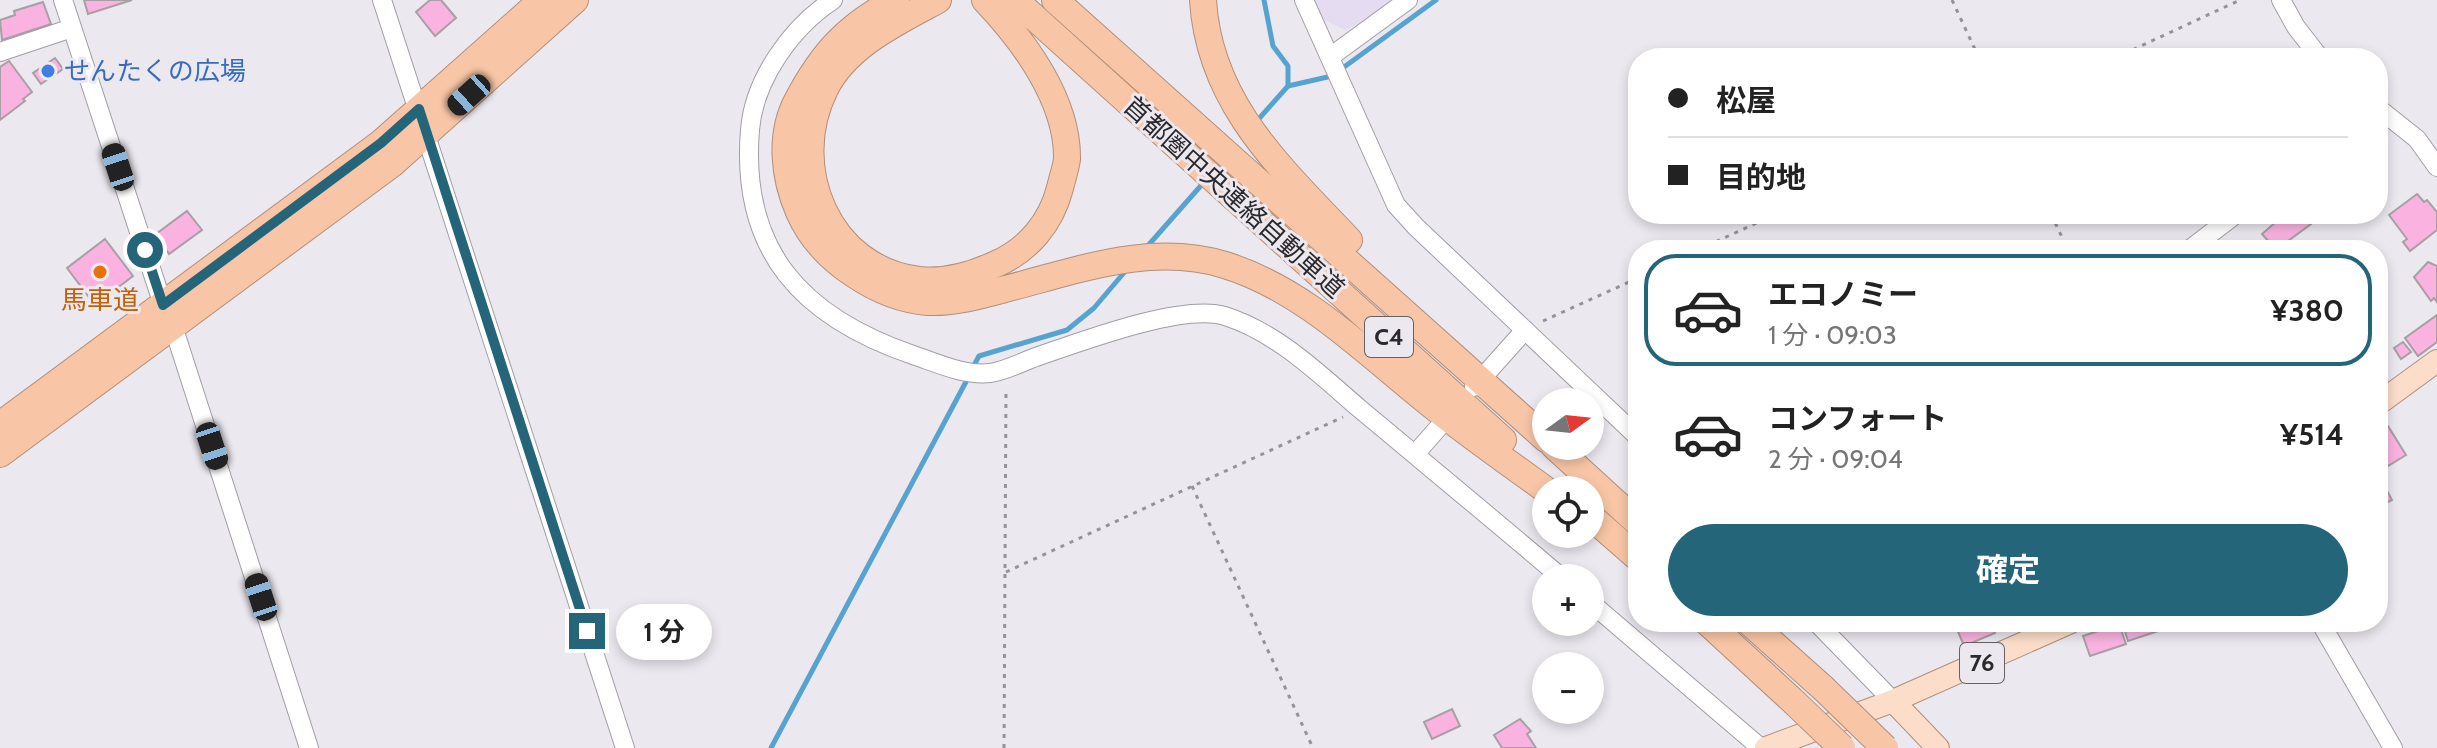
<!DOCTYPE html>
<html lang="ja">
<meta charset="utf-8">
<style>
:root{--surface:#fff;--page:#f2f2f2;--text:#222;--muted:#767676;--line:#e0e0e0;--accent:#25657a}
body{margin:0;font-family:Cabin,"Noto Sans JP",sans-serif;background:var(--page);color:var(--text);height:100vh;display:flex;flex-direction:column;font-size:30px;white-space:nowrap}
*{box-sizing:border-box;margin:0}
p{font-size:26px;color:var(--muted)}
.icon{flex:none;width:44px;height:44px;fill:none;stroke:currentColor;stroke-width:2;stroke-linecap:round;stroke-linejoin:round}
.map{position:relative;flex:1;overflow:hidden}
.details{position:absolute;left:1628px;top:240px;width:760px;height:392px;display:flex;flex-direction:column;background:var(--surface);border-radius:32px;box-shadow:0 4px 12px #0003}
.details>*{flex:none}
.guide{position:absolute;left:1628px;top:48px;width:760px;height:176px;border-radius:32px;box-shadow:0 4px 12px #0003;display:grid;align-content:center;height:176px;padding:0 40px;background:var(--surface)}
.needle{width:52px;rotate:75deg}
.buttons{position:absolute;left:1532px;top:388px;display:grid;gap:16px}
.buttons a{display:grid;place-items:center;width:72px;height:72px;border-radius:50%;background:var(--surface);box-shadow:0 4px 12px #0003;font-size:40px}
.end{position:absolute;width:36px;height:36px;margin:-18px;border:10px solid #25657a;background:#fff;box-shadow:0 0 0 4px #fff}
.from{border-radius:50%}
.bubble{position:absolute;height:56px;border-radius:28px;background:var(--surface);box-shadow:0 4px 12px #0003;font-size:26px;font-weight:700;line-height:56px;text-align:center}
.car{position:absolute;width:24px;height:48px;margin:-24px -12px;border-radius:10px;box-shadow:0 0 6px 2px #0007;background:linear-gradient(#222 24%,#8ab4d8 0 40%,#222 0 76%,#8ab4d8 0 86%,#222 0)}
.guide b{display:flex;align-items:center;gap:28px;height:76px;font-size:30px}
.guide b+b{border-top:2px solid var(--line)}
.guide i{width:20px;height:20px;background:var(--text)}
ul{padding:14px 0 0;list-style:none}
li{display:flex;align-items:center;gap:24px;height:112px;margin:0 16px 12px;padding:0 24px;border:4px solid transparent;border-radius:32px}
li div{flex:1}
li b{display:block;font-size:30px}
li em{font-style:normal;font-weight:700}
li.selected{border-color:var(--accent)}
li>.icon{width:72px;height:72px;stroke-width:1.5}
.action{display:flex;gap:16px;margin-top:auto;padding:16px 40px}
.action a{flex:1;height:92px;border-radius:48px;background:var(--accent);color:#fff;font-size:32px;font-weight:700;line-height:92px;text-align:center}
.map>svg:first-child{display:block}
</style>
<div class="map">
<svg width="2437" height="748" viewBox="0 0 2437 748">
<rect width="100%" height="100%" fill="#ece8f0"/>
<polygon fill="#e5dcf1" points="1313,0 1395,0 1368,20 1345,30 1324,20"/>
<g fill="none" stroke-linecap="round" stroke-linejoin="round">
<g stroke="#57a3d0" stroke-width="5">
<polyline points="1264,0 1273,46 1288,66 1288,86"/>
<polyline points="1340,70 1436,0"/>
<polyline points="1256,122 1288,86 1332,76"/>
<polyline points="1145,249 1205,181"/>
<polyline points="972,369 979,356 1067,330 1094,308 1128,268"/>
<polyline points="771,748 968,378"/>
</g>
</g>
<g fill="#fab3e0" stroke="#a79fa4" stroke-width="2">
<polygon points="84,0 132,0 88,14"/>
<polygon points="430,0 441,0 456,18 435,36 416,12"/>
<polygon points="43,2 51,24 2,40 0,20 15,15 14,11"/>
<polygon points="55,58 63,69 41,84 33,73"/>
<polygon points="9,61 32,92 23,99 25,101 0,120 0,67"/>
<polygon points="2417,194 2424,202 2427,200 2437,212 2437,230 2410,251 2403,242 2407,239 2389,215"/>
<polygon points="187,211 202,230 169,254 156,234"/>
<polygon points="2285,214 2303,214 2311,224 2276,250 2262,234"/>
<polygon points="105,239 133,276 95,305 67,268"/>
<polygon points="2428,262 2437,266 2437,302 2434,298 2431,301 2414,277"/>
<polygon points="2437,315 2437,342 2418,356 2405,338"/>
<polygon points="2403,342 2411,352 2401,359 2394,348"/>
<polygon points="2384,426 2388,426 2406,455 2388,466 2378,455 2378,430"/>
<polygon points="2383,483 2392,500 2378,507 2378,486"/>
<polygon points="1954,622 1989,622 1995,633 1964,646"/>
<polygon points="2122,622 2166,622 2162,623 2164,629 2128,641"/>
<polygon points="2119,624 2126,644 2090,656 2083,636"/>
<polygon points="1452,709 1460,726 1432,739 1424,722"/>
<polygon points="1520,719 1531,731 1527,734 1536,748 1502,748 1494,735"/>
</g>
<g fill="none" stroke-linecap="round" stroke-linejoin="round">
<g stroke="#a19da5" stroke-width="20">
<g id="minor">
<polyline points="63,0 163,305"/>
<polyline points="382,0 625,748"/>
<path d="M833 0C792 27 754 79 750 130 740 251 802 317 913 355 937 363 964 376 990 373 1005 371 1022 362 1036 357 1080 342 1182 303 1225 316 1278 333 1319 374 1360 409 1427 465 1495 521 1562 578"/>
<polyline points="1304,0 1396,205 1416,227 1638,437"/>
<polyline points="2281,0 2296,27 2320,58"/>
<polyline points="0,52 72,28"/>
<polyline points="1330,57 1408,0"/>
<polyline points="2378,108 2417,139 2437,167"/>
<polyline points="2189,250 2236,214"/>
<polyline points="173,326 309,748"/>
<polyline points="1474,387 1525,330"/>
<polyline points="1416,453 1454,410"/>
<polyline points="1590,602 1761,748"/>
<polyline points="1816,622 1893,701"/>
<polyline points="2320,622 2393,748"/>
</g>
</g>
<g stroke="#b08f7b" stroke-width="24">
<g id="major">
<polyline points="2378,404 2437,361"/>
<polyline points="1893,701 1938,748"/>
<polyline points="1766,748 1893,701 2071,622"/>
</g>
</g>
<g stroke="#b08f7b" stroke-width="28">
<g id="highway">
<path d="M896 0C847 26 822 53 797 101 779 135 784 178 799 212 811 239 830 259 855 275 876 289 901 300 928 302 954 303 979 296 1005 289 1076 271 1150 242 1225 265 1306 290 1369 356 1434 407 1470 436 1509 463 1546 490"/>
<path d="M938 0C897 22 846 46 825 89 786 167 828 269 919 280 946 283 972 275 996 264 1028 250 1051 223 1060 188 1062 179 1066 168 1067 159 1068 100 1023 40 985 0"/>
<polyline points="1015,0 1503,440"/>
<polyline points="1055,0 1546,439"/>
<path d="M1203 0C1209 104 1282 169 1349 240"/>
<polyline points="0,425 381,143 542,0"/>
<polyline points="1554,446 1638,523"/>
<polyline points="0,454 392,164 575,0"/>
<polyline points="1590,516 1638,558"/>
<polyline points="1707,622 1794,702"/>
<polyline points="1749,622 1823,688"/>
</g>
</g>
<g stroke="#959298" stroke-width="3" stroke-dasharray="4 6" stroke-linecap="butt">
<polyline points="1952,0 1979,58"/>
<polyline points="2115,58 2240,0"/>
<polyline points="2051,214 2068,250"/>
<polyline points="1698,250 1776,214"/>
<polyline points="1543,321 1638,278"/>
<polyline points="1192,486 1313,748"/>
<polyline points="1006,572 1343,417"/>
<polyline points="1004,748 1006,388"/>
</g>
<use href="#minor" stroke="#fff" stroke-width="18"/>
<use href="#major" stroke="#fbddca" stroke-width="22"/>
<use href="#highway" stroke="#f8c6a6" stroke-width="26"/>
<g stroke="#b08f7b" stroke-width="28" stroke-linecap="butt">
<g id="highway-bridge">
<polyline points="1823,688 1885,748"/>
<polyline points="1794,702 1842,748"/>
</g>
</g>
<use href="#highway-bridge" stroke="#f8c6a6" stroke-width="26"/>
</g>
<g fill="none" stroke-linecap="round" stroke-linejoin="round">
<polyline stroke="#25657a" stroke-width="10" points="145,250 163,305 381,143 419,109 587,631"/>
</g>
<circle fill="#3f7fe0" stroke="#ece8f0" stroke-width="3" cx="48" cy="71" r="8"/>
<circle fill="#e8710a" stroke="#ece8f0" stroke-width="3" cx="100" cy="272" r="8"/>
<g text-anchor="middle" stroke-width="6" stroke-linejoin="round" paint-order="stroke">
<g fill="#ece8f0" stroke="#656267" stroke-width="2">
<rect x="1365" y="317" width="48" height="40" rx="6"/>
<rect x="1960" y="643" width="44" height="40" rx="6"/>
</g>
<g font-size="24" font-weight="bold" fill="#2b292c">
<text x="1389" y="345">C4</text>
<text x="1982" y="671">76</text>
</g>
<g font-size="26" fill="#366cbe" stroke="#ece8f0" text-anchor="start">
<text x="64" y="80">せんたくの広場</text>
</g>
<g font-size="26" fill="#2b292c" stroke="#ece8f0">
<text transform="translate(1234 197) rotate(42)" y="9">首都圏中央連絡自動車道</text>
</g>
<g font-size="26" fill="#c56008" stroke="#ece8f0">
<text x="100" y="309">馬車道</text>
</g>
</g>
</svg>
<div class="buttons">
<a><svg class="needle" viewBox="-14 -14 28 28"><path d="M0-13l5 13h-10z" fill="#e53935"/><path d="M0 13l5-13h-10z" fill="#767676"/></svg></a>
<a><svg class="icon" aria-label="locate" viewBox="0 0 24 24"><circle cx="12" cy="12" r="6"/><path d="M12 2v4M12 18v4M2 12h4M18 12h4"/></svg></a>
<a>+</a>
<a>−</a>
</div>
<i class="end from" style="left:145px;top:250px"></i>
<i class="end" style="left:587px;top:631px"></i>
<div class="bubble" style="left:616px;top:604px;width:96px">1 分</div>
<i class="car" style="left:469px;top:95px;rotate:228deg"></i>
<i class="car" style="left:118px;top:167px;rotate:342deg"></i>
<i class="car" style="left:212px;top:446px;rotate:162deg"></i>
<i class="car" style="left:261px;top:597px;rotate:342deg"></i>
<div class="guide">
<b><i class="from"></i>松屋</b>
<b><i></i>目的地</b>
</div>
<section class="details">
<ul>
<li class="selected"><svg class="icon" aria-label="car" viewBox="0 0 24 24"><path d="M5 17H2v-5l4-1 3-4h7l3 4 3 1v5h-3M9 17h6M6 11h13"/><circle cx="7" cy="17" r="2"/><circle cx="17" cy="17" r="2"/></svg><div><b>エコノミー</b><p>1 分 · 09:03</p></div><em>¥380</em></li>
<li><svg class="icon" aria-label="car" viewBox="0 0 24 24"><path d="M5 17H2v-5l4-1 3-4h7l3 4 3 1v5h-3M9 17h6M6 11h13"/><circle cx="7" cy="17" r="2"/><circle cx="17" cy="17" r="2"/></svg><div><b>コンフォート</b><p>2 分 · 09:04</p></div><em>¥514</em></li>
</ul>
<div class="action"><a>確定</a></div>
</section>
</div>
